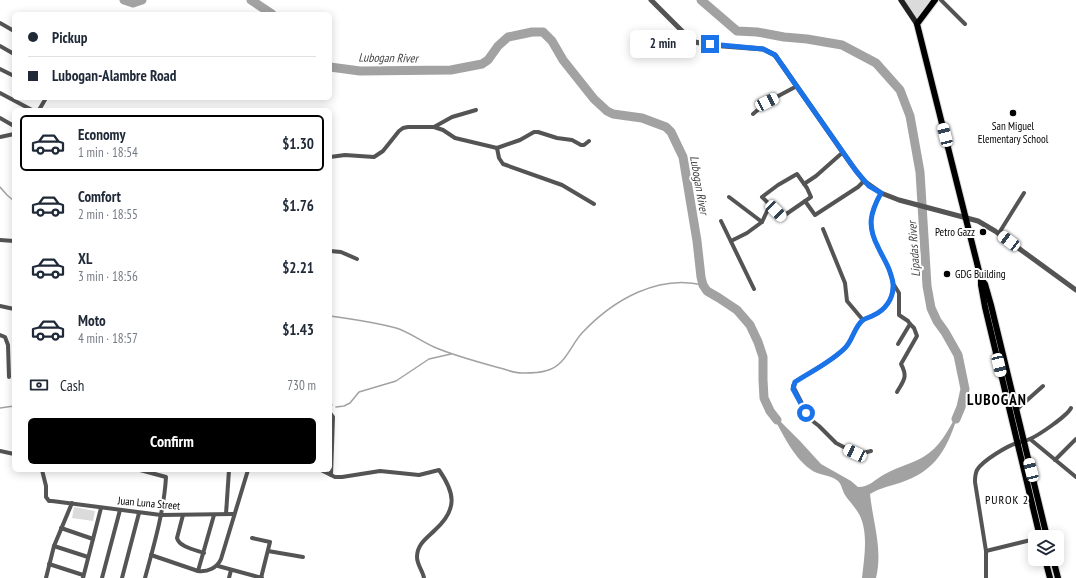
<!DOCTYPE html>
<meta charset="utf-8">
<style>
:root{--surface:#fff;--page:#f2f2f3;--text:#1f2937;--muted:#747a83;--line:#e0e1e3;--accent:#000}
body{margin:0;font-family:"PT Sans Narrow",sans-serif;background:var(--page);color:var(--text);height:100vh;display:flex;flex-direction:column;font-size:15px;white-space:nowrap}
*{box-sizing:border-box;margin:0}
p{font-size:13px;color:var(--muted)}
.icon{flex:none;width:22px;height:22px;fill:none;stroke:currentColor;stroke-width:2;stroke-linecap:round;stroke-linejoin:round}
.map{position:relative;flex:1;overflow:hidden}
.side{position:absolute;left:12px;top:108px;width:320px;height:364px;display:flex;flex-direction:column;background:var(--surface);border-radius:6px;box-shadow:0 2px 10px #0003}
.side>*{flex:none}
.hud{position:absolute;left:12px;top:12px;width:320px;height:88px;border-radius:6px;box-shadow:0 2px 10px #0003;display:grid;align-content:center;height:88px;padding:0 16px;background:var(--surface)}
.fabs{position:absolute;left:1028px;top:530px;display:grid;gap:8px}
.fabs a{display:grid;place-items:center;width:36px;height:36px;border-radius:6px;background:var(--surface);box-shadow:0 2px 10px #0003;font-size:20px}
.end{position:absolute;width:18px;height:18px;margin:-9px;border:5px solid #1a73e8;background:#fff;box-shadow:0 0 0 2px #fff}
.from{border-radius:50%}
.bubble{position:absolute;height:28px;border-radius:6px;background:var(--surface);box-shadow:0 2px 10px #0003;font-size:13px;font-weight:800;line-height:28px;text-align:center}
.car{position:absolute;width:12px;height:24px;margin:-12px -6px;border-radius:5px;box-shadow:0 0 3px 1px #0007;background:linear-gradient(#fff 24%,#345 0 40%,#fff 0 76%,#345 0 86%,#fff 0)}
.hud b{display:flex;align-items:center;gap:14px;height:38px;font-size:15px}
.hud b+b{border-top:1px solid var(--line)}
.hud i{width:10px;height:10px;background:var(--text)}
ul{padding:7px 0 0;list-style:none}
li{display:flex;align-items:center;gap:12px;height:56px;margin:0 8px 6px;padding:0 8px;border:2px solid transparent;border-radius:6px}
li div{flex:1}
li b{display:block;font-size:15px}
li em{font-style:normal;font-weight:800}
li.selected{border-color:var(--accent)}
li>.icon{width:36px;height:36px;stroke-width:1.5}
.pay{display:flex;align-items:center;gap:10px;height:44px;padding:0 16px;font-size:15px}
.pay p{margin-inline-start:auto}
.primary-button{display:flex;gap:8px;margin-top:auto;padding:8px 16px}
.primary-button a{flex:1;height:46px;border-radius:6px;background:var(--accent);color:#fff;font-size:16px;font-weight:800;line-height:46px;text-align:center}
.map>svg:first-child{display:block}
</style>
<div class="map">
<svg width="1076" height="578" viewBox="0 0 1076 578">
<rect width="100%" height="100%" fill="#fff"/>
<g fill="#dbdbdb">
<polygon points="904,0 931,0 916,19"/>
<polygon points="74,507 95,511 93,521 72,518"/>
</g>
<path fill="#a2a2a2" d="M961 407C949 441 942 467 905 481 892 486 881 487 870 494 873 523 883 549 876 578H862C864 558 869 533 859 514 855 507 849 501 845 495 842 490 842 485 838 481 830 474 818 476 810 469 792 456 781 430 770 411L800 441 821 464 851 481 858 487C870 487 875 479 885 474 899 466 916 463 929 453 944 442 952 422 961 407Z"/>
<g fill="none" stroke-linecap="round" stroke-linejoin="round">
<g stroke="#a2a2a2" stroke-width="1.5">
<polyline points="0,187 7,195 14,201"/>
<path d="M330 316C352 319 374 322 396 328 409 332 421 341 434 347 455 356 478 362 500 368 508 370 516 374 524 373 531 373 539 373 545 371 565 367 570 346 582 333 613 300 658 274 703 285"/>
<polyline points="330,405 332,405"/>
<polyline points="336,407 344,406 350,403 359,392 396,381 429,359 451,354"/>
<polyline points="0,408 14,406"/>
</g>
<g stroke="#a2a2a2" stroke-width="9">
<polyline points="124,0 133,3 142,0"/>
<polyline points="251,0 272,14"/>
<polyline points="701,0 737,31 757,32 784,37 807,39 842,45 876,63 900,90 910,116 920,172 927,286 931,308 937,321 945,332 958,355 965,389 961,407 956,419"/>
<polyline points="330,67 360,71 451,70 482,64 488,60 498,46 508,37 532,32 543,32 552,41 563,60 594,99 607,111 613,114 642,118 666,127 671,132 683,157 697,241 701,277 703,285 707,291 719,298 737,310 750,325 758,342 763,357 763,380 764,398 770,411 777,420"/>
</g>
<g stroke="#dbdbdb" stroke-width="8">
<g id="primary">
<polyline points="935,0 917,24 981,279 985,284 991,305 1047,537"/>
<polyline points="981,279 981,285 985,307 1040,537"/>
<polyline points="1045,559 1050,578"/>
<polyline points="1053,559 1058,578"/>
</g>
</g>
<g stroke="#545454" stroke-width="4">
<polyline points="941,0 965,24"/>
<polyline points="0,23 14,31"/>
<polyline points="0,46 14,54"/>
<polyline points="0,69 14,76"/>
<polyline points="0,93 32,110"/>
<polyline points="39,110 46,98"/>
<polyline points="753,114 767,102 797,86"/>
<polyline points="0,118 14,126"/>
<polyline points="434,127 452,117 476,110"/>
<polyline points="0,137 14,134"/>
<polyline points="497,148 499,158 503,164 562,185 594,204"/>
<polyline points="330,157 345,155 374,157 383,151 399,131 403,128 408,127 434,127 443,130 455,138 497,148 520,140 534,132 538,132 557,138 572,140 581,145 584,145 589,141"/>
<polygon points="797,174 807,188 811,197 782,217 762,197 778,185"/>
<polyline points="804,184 816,176 842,153"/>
<polyline points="729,197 762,222"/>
<polyline points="805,201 815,215 858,187 864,181"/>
<polyline points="721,221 754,289"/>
<polyline points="823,229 845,283 847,301 863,320"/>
<polyline points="999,233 1024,193"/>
<polyline points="0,240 14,241"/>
<polyline points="731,241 747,233 762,222 770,205"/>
<polyline points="330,251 341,252 357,259"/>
<polyline points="894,285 899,293 899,315 908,321 910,324 898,344"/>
<polyline points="0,306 14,309"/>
<polyline points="0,335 5,337 8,345 9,377"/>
<path d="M897 392C904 380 908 377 901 364L917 336 914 328 910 324"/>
<polyline points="1016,410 1043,386"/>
<polyline points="330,413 333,417 331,475"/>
<polyline points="1030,439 1076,477"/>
<polyline points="0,451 14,454"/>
<path d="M871 451 863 453H855L836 443 819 426 810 419 793 386 795 382C812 371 831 362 845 348 853 340 854 327 863 320 866 318 871 317 874 315 885 310 893 299 893 287 894 282 891 276 890 272 887 263 882 256 878 247 867 226 870 213 881 193"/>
<polyline points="1055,460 1076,439"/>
<polyline points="42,470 46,486 46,497 49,501 52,501 161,515 234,514"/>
<path d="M140 470 166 477C164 511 154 545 145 578"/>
<path d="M321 470 335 477H342L380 471 419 475 439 470C455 493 458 509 435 530 427 538 417 544 417 557 417 565 423 571 424 578"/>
<polyline points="226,514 229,470"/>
<path d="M183 515 177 538C179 547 196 550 204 553"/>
<polyline points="61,528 93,539"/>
<polyline points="252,538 270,542 261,578"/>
<polyline points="54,546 88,557"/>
<polyline points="268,551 303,557"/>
<polyline points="986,551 1035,539"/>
<path d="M151 555 198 571C208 572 217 568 221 559L248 470"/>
<polyline points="49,564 83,575"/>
<polyline points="218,566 262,578"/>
<polyline points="198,571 214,515"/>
<polyline points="46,578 54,546 72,503"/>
<polyline points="83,578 101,508"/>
<polyline points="102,578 120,510"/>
<polyline points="122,578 139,513"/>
<polyline points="229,578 231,570"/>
<path d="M986 578V551L975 482C975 478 975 474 977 470 982 461 1007 446 1017 443 1021 441 1026 441 1030 439 1039 435 1067 416 1071 408"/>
</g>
<polyline stroke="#545454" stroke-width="5" points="651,0 683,32 695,42 710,45 763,49 775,55 851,164 864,181 881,193 899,200 978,221 995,231 1076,290"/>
<polyline stroke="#212121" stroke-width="5.5" points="901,0 917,24"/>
<use href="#primary" stroke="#000" stroke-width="6"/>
</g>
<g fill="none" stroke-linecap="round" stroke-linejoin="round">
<path stroke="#1a73e8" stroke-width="5" d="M710 44 763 49 775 55 856 171 869 186 881 193C870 213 867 226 878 247 882 256 887 263 890 272 891 276 894 282 893 287 893 299 885 310 874 315 871 317 866 318 863 320 854 327 853 340 845 348 831 362 812 371 795 382L793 389 806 413"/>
</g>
<g fill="#000" stroke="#fff" stroke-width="1.5">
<circle cx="1013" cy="113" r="4"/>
<circle cx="983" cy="232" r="4"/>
<circle cx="947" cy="274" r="4"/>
</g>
<g text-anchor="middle" stroke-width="4" stroke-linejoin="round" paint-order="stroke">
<g font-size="11" fill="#000" stroke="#fff">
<text x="1013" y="130">San Miguel<tspan x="1013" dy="13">Elementary School</tspan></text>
<text x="975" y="236" text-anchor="end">Petro Gazz</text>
<text x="955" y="278" text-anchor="start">GDG Building</text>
</g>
<g font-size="11" fill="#000" stroke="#fff">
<text transform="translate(149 503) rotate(5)" y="4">Juan Luna Street</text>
</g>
<g font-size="12" font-style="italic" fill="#434343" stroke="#fff">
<text transform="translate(388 58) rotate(1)" y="4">Lubogan River</text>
<text transform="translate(699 185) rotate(80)" y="4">Lubogan River</text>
<text transform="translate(914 249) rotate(-94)" y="4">Lipadas River</text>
</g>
<g font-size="12" letter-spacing="1" fill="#000" stroke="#fff">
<text x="1007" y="504">PUROK 2</text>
</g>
<g font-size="15" font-weight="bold" letter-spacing="1" fill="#000" stroke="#fff">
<text x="997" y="405">LUBOGAN</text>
</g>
</g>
</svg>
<div class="fabs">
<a><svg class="icon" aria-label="layers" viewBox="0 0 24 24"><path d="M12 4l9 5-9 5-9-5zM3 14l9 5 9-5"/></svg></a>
</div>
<i class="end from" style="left:806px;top:413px"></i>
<i class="end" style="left:710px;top:44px"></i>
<div class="bubble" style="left:630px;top:30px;width:66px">2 min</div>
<i class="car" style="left:767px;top:102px;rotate:64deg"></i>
<i class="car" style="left:945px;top:135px;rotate:346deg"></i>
<i class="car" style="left:776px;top:211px;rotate:135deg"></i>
<i class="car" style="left:1009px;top:241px;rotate:307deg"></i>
<i class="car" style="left:999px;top:365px;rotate:167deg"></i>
<i class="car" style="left:855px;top:453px;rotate:295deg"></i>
<i class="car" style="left:1031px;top:470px;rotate:346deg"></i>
<div class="hud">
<b><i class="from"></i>Pickup</b>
<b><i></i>Lubogan-Alambre Road</b>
</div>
<section class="side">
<ul>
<li class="selected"><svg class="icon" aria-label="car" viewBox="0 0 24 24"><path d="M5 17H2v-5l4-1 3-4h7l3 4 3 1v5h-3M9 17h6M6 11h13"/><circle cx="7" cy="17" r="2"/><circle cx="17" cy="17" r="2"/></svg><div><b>Economy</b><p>1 min · 18:54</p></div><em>$1.30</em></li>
<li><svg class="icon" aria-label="car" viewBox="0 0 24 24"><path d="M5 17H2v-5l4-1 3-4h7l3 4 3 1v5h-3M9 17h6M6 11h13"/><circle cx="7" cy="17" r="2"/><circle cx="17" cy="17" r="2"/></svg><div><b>Comfort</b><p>2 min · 18:55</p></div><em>$1.76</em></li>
<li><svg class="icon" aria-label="car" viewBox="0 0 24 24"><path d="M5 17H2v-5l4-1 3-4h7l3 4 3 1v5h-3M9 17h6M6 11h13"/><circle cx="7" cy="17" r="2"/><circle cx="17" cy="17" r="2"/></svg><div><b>XL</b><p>3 min · 18:56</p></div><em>$2.21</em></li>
<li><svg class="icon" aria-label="car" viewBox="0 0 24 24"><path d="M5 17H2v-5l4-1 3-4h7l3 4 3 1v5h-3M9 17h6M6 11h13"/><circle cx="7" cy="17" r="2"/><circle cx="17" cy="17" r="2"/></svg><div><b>Moto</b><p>4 min · 18:57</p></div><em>$1.43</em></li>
</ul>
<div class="pay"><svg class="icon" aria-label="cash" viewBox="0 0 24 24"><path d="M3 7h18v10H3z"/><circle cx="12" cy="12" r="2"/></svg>Cash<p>730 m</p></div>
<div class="primary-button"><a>Confirm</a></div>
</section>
</div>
